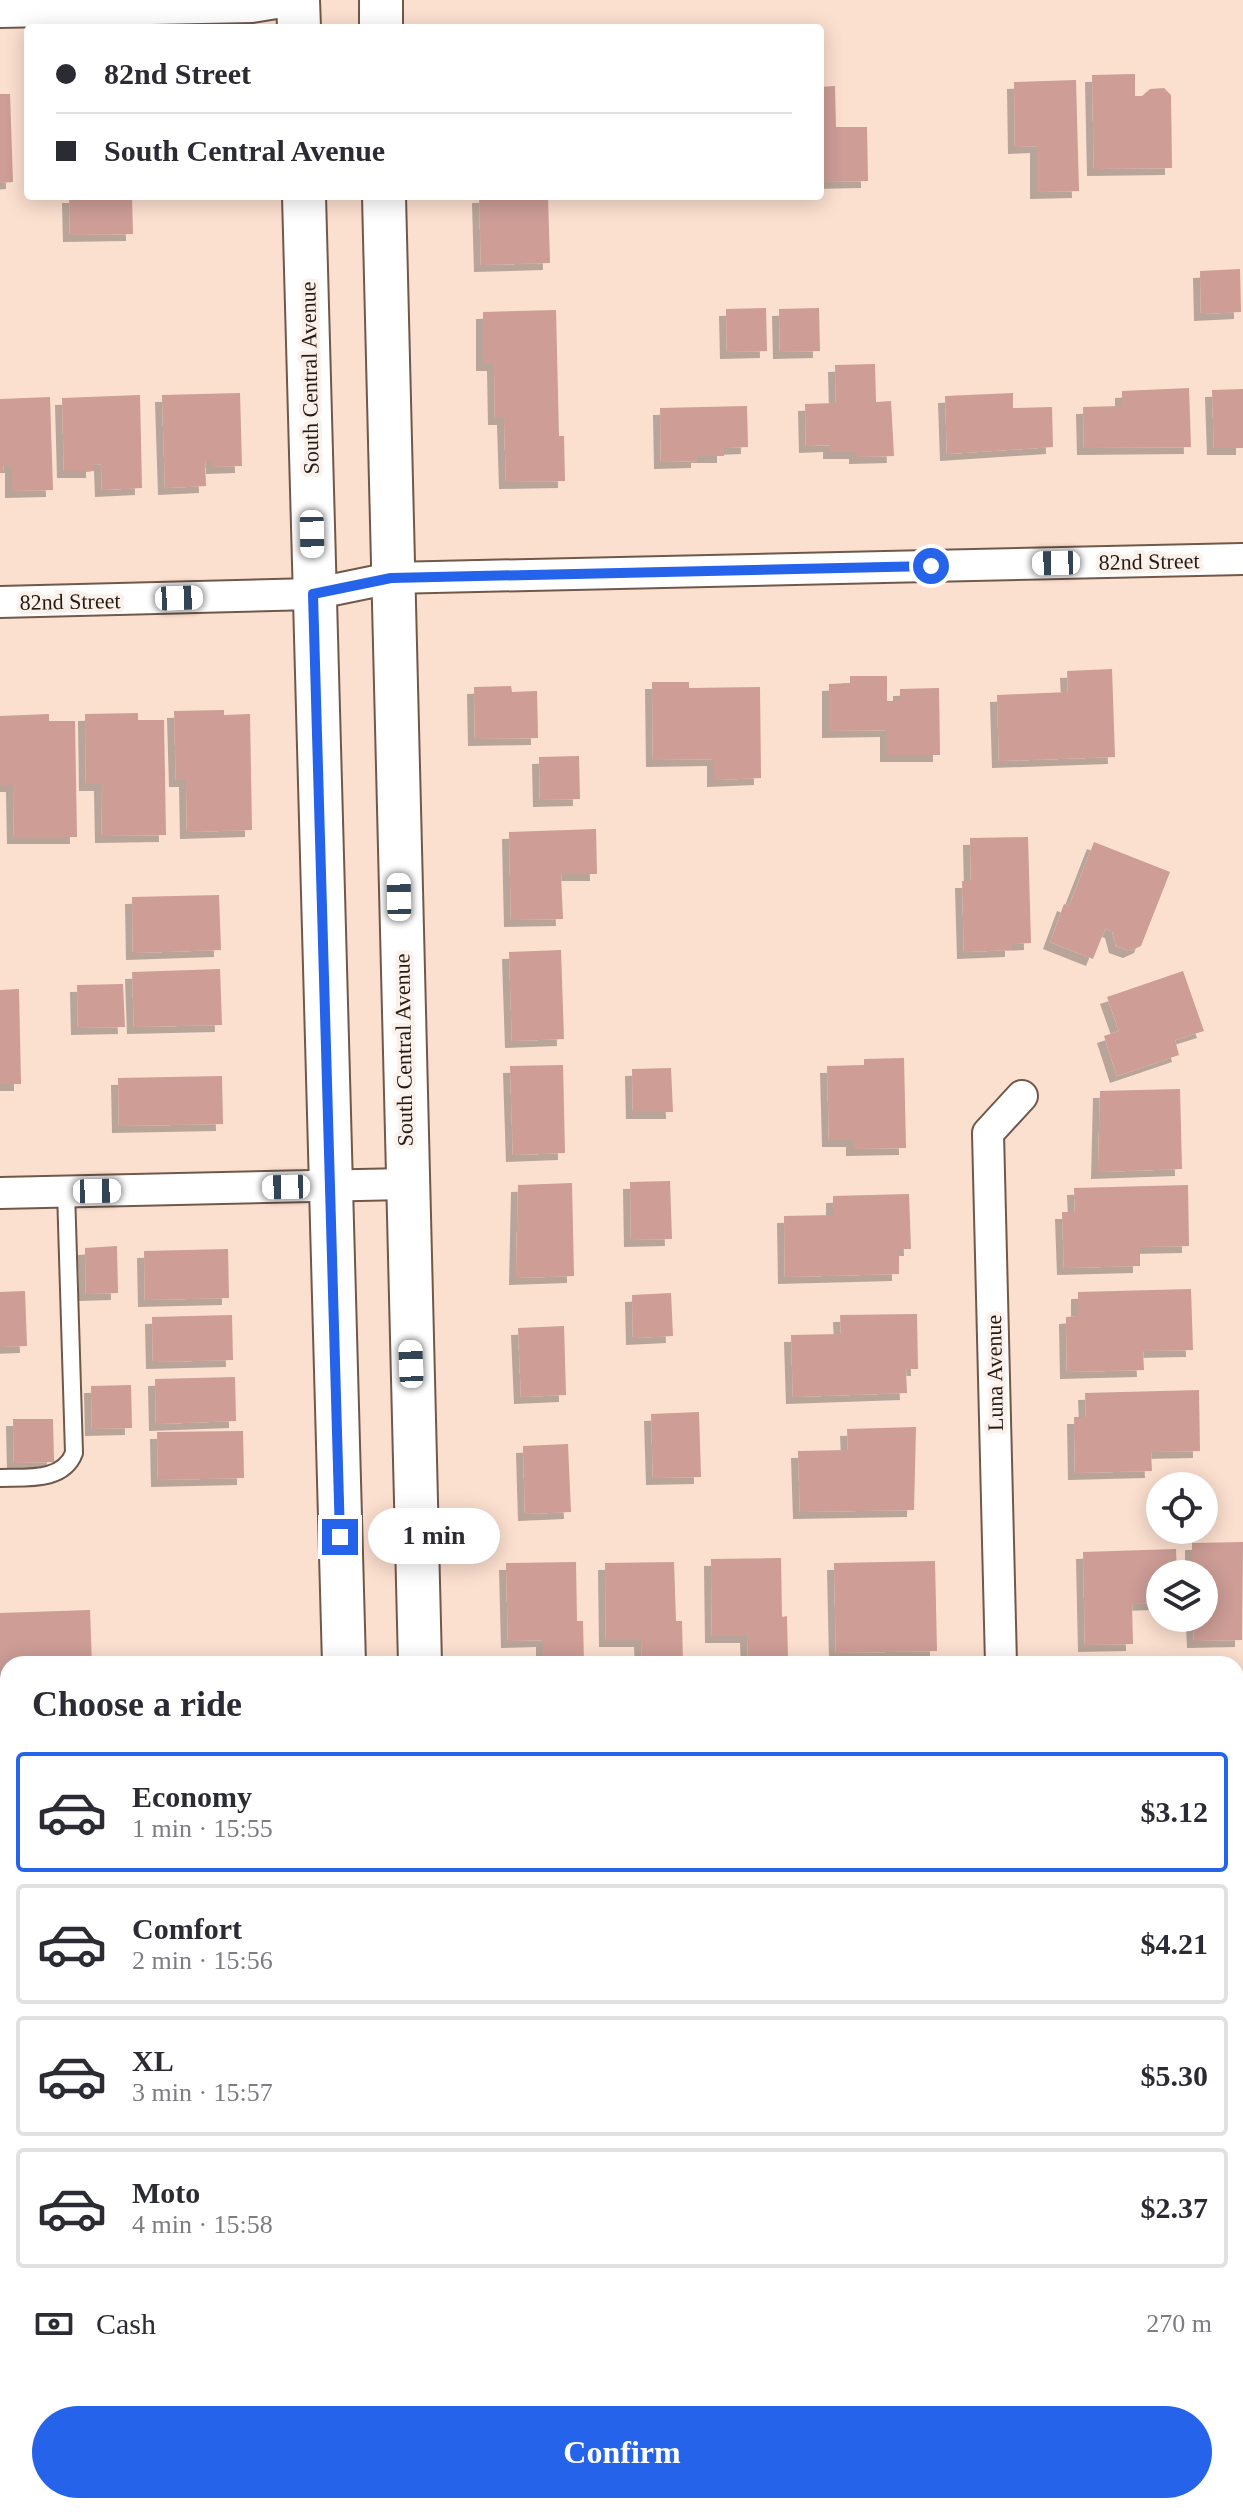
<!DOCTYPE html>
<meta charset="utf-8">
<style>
:root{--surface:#fff;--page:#f7f7f7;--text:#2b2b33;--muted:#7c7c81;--line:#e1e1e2;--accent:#2563eb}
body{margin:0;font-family:"Times New Roman",serif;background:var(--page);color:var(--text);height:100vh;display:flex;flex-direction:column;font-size:30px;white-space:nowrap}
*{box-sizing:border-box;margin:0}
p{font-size:26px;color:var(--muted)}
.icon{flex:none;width:44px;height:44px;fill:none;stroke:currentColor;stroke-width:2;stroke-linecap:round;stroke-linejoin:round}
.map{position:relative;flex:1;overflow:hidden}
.side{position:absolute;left:0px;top:1656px;width:1244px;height:858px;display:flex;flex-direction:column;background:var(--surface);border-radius:24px 24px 0 0;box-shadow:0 4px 20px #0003}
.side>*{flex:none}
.guide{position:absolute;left:24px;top:24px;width:800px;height:176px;border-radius:8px;box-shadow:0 4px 20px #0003;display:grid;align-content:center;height:176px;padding:0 32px;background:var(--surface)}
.fabs{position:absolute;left:1146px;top:1472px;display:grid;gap:16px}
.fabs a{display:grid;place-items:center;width:72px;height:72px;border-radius:50%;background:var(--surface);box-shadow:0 4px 20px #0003;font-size:40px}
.end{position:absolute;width:36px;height:36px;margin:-18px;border:10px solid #2563eb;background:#fff;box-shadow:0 0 0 4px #fff}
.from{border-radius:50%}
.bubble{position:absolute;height:56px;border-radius:28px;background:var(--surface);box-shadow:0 4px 20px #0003;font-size:26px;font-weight:700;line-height:56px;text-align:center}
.car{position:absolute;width:24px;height:48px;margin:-24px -12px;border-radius:10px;box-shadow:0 0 6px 2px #0007;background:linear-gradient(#fff 24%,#345 0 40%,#fff 0 76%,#345 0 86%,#fff 0)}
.guide b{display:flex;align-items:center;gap:28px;height:76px;font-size:30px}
.guide b+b{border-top:2px solid var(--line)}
.guide i{width:20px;height:20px;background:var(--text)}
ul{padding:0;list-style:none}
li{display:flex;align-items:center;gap:24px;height:120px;margin:0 16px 12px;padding:0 16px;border:4px solid var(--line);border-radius:8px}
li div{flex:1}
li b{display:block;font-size:30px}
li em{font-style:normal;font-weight:700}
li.active{border-color:var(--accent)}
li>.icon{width:72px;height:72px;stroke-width:1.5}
h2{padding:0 32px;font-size:36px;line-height:96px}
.pay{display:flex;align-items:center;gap:20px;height:88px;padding:0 32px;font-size:30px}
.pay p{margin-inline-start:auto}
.cta{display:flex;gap:16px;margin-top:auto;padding:16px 32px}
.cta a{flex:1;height:92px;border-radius:48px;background:var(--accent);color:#fff;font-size:32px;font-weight:700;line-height:92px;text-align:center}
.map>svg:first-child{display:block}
</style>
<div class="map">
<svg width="1243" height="2513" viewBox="0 0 1243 2513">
<defs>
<filter id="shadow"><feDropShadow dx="-7" dy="7" stdDeviation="0" flood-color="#0004"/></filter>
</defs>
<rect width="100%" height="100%" fill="#fbdfcf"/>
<g fill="#cd9d96" filter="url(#shadow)">
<polygon points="1135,74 1135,96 1142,96 1150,89 1164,88 1171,95 1172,168 1094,169 1092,75"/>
<polygon points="1076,80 1079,191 1037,192 1037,146 1015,147 1014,82"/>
<polygon points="835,86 836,127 867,127 868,181 820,182 820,87"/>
<polygon points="0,94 10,94 13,182 0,183"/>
<polygon points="69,196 132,196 133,234 70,235"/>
<polygon points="479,196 548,196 550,263 481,265"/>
<polygon points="1240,269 1241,312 1201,314 1200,271"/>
<polygon points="766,308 767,351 727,352 726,309"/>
<polygon points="819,308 820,351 780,352 779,309"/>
<polygon points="556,310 559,436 564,436 565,481 506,482 504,418 495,418 494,364 483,364 483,312"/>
<polygon points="875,364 876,402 891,401 894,456 856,457 856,452 830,452 830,445 806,446 805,404 836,403 835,365"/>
<polygon points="1189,388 1191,447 1084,448 1083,407 1122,406 1122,391"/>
<polygon points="1243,389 1243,448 1214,448 1212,390"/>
<polygon points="240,393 242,466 213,467 213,461 205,461 206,486 165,488 162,395"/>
<polygon points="1013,393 1013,408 1052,407 1053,447 947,454 945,396"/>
<polygon points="140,395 142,488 102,490 101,464 93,465 93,471 64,471 62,398"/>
<polygon points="50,397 53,490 12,491 12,466 3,466 4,473 0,473 0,399"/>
<polygon points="747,406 748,447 724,448 724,456 698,456 698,461 661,462 660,408"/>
<polygon points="1112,669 1115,757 999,761 997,695 1068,692 1067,671"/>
<polygon points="850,676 887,676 887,701 900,701 900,689 939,688 940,755 887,755 887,730 829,731 829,684 850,683"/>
<polygon points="652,682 689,682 689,688 760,687 761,778 714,780 714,759 653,760"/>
<polygon points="511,686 512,692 537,691 538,738 475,739 474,687"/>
<polygon points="224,710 224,715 250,714 252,830 187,832 186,780 176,780 174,711"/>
<polygon points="138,713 138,720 164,720 166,835 102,836 101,784 86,784 85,714"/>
<polygon points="49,714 49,721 75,721 77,837 14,837 13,785 0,785 0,716"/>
<polygon points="579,756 580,799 540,800 539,757"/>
<polygon points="596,829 597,874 561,874 563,919 511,920 509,832"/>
<polygon points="1028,837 1031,943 1012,944 1012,950 964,952 962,881 971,881 970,838"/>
<polygon points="1094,842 1170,872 1141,946 1130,951 1116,946 1112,931 1105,929 1093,959 1050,942 1064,904 1069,906"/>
<polygon points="219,895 221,950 133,953 132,897"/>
<polygon points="561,950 564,1039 512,1041 509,952"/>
<polygon points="220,969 222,1025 134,1027 132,972"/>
<polygon points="1183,971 1204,1031 1175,1040 1179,1055 1117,1076 1104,1036 1119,1031 1107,997"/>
<polygon points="123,984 125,1027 78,1028 77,985"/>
<polygon points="19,989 21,1084 0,1084 0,990"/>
<polygon points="904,1058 906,1148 853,1149 853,1140 829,1140 827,1066 864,1065 864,1059"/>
<polygon points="563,1065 565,1153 513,1155 510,1066"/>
<polygon points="671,1068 673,1112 633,1112 632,1069"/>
<polygon points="222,1076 223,1124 119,1126 118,1078"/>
<polygon points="1180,1089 1182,1169 1098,1172 1100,1091"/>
<polygon points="670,1181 672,1239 631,1240 630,1182"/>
<polygon points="572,1183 574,1276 516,1278 518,1185"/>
<polygon points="1188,1185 1189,1246 1140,1247 1140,1266 1064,1268 1062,1212 1075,1212 1074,1188"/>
<polygon points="909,1194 911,1249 899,1249 899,1274 785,1277 784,1216 833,1215 833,1196"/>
<polygon points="117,1246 118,1293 86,1294 85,1248"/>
<polygon points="228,1249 229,1298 145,1300 144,1251"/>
<polygon points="1191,1289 1193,1350 1143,1351 1144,1370 1067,1372 1066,1317 1078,1316 1078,1292"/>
<polygon points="25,1291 27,1346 0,1347 0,1292"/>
<polygon points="671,1293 673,1336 633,1338 632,1295"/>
<polygon points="917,1314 918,1369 906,1369 907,1393 793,1397 791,1335 841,1334 840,1315"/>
<polygon points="232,1315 233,1360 153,1362 152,1317"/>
<polygon points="564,1326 566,1395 521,1397 518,1328"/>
<polygon points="235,1377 236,1421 156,1424 155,1379"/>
<polygon points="131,1385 132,1428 92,1429 91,1386"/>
<polygon points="1199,1390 1200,1451 1151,1452 1152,1471 1075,1473 1074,1417 1086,1417 1085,1393"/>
<polygon points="699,1412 701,1477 653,1478 651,1414"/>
<polygon points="13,1419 53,1419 54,1462 14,1463"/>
<polygon points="916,1427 914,1510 800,1512 798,1451 848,1450 847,1429"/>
<polygon points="243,1431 244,1478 158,1480 157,1432"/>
<polygon points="568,1444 571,1512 525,1514 523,1446"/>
<polygon points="1243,1542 1242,1640 1194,1641 1193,1618 1204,1618 1204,1574 1192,1574 1192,1543"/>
<polygon points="1176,1549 1177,1574 1160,1574 1160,1603 1132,1604 1133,1644 1085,1645 1083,1552"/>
<polygon points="781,1558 782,1617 787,1616 788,1660 748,1661 747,1636 712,1636 711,1559"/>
<polygon points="935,1561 937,1651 836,1653 834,1563"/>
<polygon points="576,1562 577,1621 583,1621 584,1664 543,1664 543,1640 508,1641 506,1563"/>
<polygon points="674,1562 676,1621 682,1621 683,1664 642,1664 641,1640 606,1640 605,1563"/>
<polygon points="90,1610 92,1664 8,1664 8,1669 0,1669 0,1613"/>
<rect x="0" y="2212" width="8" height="53"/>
<polygon points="1236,2454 1243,2454 1243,2513 1230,2513 1230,2506 1236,2506"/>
<rect x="87" y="2506" width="177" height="7"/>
<polygon points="559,2506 636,2506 630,2513 553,2513"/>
<rect x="662" y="2506" width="123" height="7"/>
<polygon points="818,2506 916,2506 917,2511 818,2513"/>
<polygon points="966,2506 1055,2506 1056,2511 967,2513"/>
<polygon points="1120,2506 1209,2506 1209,2509 1120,2511"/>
</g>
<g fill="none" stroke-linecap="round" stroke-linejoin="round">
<g stroke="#70584b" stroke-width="20">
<path id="lane" d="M0 1478C26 1477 63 1482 74 1453L66 1191"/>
</g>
<g stroke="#70584b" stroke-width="34">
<g id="street">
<polyline points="0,12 252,7 295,0"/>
<polyline points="0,602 313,594 391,578 1243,559"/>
<polyline points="0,1193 406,1184"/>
<polyline points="1001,1664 988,1133 1022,1096"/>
<polyline points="1236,2354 1243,2354"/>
<polyline points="0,2379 8,2379"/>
</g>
</g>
<g stroke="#70584b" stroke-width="46">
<g id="secondary">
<polyline points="298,0 299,28"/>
<polyline points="381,0 381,28"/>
<polyline points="304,196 344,1664"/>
<polyline points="384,196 420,1664"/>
<polyline points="1236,1750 1243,1750"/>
<polyline points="0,1778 8,1778"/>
<polyline points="364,2506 364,2513"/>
<polyline points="439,2506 439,2513"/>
</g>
</g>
<use href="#lane" stroke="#fff" stroke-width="16"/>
<use href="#street" stroke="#fff" stroke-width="30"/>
<use href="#secondary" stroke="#fff" stroke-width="42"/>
</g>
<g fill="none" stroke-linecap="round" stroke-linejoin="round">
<polyline stroke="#2563eb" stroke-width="10" points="340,1537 313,594 391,578 931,566"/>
</g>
<g text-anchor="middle" stroke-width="8" stroke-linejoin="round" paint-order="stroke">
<g font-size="22" fill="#251b15" stroke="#fbf0ea">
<text transform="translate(309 378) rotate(-91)" y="8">South Central Avenue</text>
<text transform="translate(1149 561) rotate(-1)" y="8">82nd Street</text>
<text transform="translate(70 601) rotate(-1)" y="8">82nd Street</text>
<text transform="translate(403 1050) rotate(-91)" y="8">South Central Avenue</text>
<text transform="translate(994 1373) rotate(-91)" y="8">Luna Avenue</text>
</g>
</g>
</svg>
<div class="fabs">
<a><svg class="icon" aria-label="locate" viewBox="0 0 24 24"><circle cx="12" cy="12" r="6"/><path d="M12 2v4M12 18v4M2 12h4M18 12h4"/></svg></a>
<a><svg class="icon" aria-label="layers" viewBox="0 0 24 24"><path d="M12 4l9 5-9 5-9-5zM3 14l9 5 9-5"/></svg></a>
</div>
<i class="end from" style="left:931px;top:566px"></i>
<i class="end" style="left:340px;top:1537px"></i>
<div class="bubble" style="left:368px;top:1508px;width:132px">1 min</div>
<i class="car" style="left:312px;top:534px;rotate:179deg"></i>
<i class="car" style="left:1056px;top:563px;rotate:269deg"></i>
<i class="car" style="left:179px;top:598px;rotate:88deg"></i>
<i class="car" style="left:399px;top:897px;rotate:359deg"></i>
<i class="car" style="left:286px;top:1187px;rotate:269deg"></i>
<i class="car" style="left:97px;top:1191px;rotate:89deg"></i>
<i class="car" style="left:411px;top:1364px;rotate:358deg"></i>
<div class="guide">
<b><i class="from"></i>82nd Street</b>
<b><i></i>South Central Avenue</b>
</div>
<section class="side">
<h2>Choose a ride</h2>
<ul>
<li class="active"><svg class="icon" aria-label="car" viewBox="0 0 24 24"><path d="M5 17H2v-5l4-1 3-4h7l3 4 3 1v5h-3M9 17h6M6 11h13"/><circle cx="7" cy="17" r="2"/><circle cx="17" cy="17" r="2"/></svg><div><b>Economy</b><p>1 min · 15:55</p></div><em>$3.12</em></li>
<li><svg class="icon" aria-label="car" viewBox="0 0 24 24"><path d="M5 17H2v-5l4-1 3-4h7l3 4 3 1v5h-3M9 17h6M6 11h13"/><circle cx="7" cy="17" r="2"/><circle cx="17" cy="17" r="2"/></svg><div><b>Comfort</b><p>2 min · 15:56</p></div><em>$4.21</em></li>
<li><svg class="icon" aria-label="car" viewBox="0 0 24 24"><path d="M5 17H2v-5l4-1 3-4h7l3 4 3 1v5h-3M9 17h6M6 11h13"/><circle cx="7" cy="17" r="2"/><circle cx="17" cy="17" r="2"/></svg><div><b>XL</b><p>3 min · 15:57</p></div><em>$5.30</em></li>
<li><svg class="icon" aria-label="car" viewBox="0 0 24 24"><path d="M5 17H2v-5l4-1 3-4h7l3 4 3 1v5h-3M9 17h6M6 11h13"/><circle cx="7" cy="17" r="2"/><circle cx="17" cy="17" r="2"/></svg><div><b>Moto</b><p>4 min · 15:58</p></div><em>$2.37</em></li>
</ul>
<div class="pay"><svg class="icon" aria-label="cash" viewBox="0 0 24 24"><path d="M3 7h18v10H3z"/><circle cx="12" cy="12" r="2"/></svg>Cash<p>270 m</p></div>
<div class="cta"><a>Confirm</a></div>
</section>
</div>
